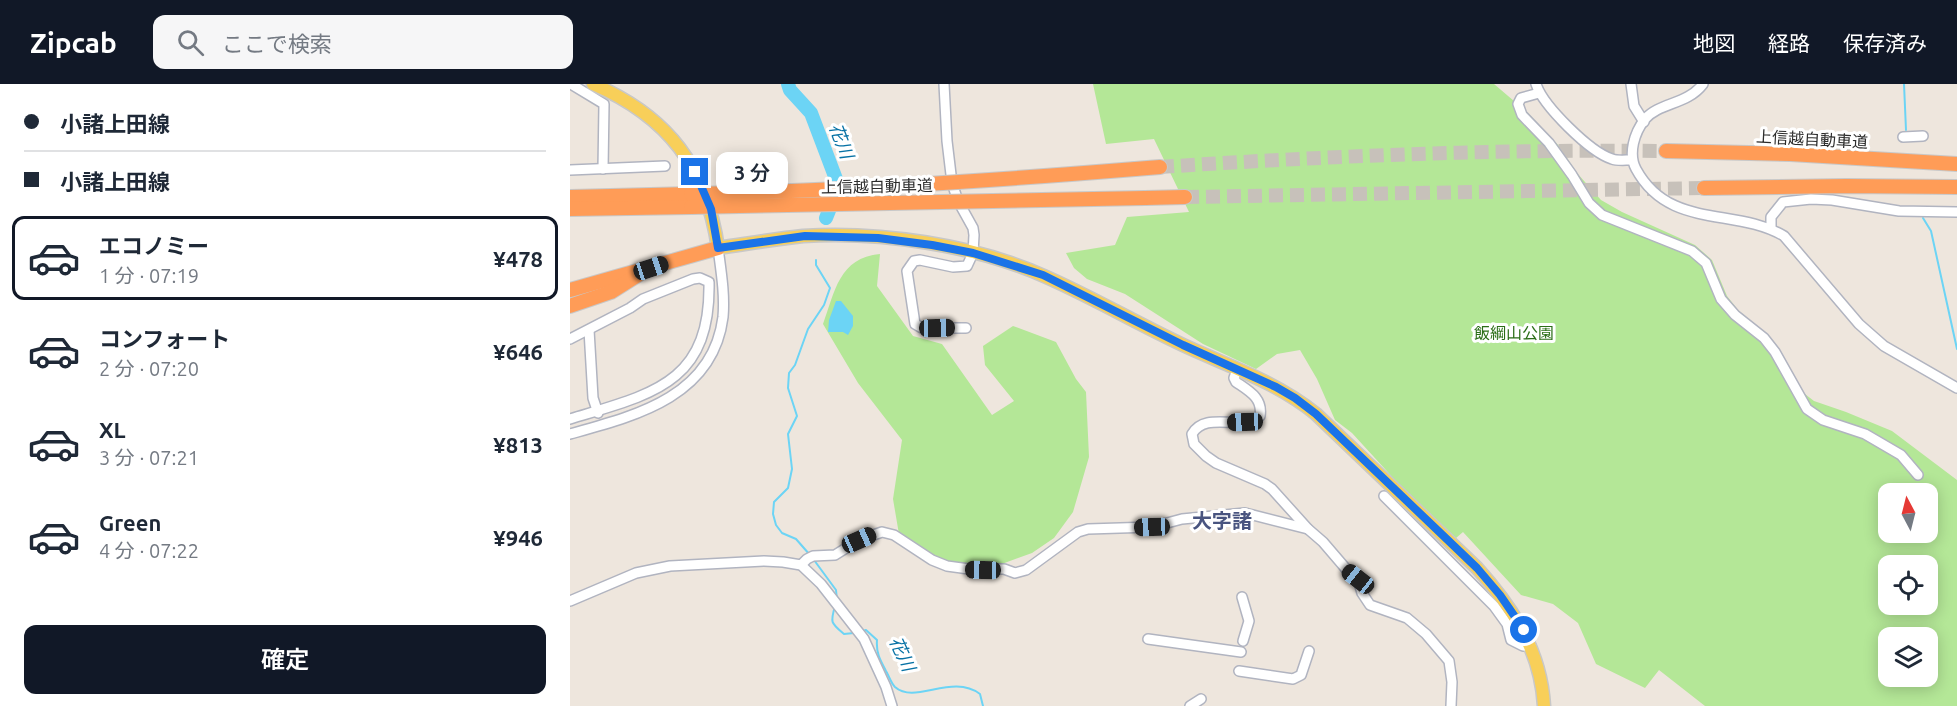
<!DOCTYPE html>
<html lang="ja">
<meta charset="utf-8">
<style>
:root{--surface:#fff;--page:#f6f6f7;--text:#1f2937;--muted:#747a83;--line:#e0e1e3;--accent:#111827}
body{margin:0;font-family:Ubuntu,"Noto Sans JP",sans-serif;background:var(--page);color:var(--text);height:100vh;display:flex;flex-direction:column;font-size:22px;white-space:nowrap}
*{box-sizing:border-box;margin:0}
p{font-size:20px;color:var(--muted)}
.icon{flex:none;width:33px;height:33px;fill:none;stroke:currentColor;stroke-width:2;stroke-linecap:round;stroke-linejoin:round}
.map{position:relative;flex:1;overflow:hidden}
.sheet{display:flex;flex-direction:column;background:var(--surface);width:570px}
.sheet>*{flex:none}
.guide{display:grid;align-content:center;height:132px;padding:0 24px;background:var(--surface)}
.needle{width:39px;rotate:353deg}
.buttons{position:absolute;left:1308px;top:399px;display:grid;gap:12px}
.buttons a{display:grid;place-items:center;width:60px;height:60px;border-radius:12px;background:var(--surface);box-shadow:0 3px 15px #0003;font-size:30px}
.end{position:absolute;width:27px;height:27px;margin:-14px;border:8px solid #1a73e8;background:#fff;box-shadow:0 0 0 3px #fff}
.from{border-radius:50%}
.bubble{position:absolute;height:42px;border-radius:12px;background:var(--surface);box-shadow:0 3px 15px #0003;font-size:20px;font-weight:600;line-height:42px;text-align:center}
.car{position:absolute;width:18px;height:36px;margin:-18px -9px;border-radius:8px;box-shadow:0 0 4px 2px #0007;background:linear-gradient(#222 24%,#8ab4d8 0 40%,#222 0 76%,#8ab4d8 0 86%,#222 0)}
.guide b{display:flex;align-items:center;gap:21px;height:57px;font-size:22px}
.guide b+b{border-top:2px solid var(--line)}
.guide i{width:15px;height:15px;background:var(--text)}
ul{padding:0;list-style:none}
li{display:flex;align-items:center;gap:18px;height:84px;margin:0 12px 9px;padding:0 12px;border:3px solid transparent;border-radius:12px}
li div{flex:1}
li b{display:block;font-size:22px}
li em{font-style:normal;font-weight:600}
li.on{border-color:var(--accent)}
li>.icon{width:54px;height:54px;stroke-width:1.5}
.action{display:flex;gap:12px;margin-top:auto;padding:12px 24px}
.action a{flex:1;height:69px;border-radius:12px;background:var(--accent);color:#fff;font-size:24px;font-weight:600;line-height:69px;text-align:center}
header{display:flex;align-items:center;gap:36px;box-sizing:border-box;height:84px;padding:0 30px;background:var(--accent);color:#fff}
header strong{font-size:28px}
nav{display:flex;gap:33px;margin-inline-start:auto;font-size:21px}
.search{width:420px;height:54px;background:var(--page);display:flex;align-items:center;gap:15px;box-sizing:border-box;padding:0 21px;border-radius:12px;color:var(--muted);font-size:22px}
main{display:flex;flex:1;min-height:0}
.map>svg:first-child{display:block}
</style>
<header>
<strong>Zipcab</strong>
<div class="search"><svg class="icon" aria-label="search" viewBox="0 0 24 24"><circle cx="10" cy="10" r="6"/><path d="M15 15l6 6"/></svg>ここで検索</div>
<nav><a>地図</a><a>経路</a><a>保存済み</a></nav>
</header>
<main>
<section class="sheet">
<div class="guide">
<b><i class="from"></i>小諸上田線</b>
<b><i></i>小諸上田線</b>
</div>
<ul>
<li class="on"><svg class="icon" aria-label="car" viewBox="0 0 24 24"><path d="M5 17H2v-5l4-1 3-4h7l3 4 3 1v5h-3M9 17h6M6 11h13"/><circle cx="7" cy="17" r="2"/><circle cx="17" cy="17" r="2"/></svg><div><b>エコノミー</b><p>1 分 · 07:19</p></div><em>¥478</em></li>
<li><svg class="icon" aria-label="car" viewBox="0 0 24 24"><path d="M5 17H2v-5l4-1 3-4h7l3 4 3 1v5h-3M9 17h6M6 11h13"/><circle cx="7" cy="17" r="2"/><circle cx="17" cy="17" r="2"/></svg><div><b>コンフォート</b><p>2 分 · 07:20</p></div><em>¥646</em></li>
<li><svg class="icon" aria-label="car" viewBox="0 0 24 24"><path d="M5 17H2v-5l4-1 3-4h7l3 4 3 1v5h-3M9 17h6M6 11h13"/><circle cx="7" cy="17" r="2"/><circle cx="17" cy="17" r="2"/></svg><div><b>XL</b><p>3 分 · 07:21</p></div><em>¥813</em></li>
<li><svg class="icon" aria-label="car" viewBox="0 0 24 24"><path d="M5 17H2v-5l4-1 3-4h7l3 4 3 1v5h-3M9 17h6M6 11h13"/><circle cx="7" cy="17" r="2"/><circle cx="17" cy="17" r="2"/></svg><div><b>Green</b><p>4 分 · 07:22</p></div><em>¥946</em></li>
</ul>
<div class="action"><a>確定</a></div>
</section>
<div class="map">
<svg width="1387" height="622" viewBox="0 0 1387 622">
<rect width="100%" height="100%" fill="#eee6dd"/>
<g fill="#b4e797" fill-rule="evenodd">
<path d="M523 0H924L958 29 989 62 1007 89 1031 116 1052 128 1125 161 1142 176 1157 212 1168 226 1205 259 1231 307 1244 317 1276 328 1322 347 1387 396V622H1135L1089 586 1075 604 1026 580 1008 539 983 520 951 511 893 448 886 454 825 396 782 349 765 336 747 295 730 266 707 270 686 285 633 260 555 210 517 195 504 184 496 169 545 161 557 133 619 128 584 55 536 60ZM1318 410H1358V448H1318ZM1318 482H1358V520H1318ZM1318 554H1358V592H1318Z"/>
<path d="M310 170 307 202 343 252 372 260 422 331 444 317 415 281 413 262 443 242 486 258 506 295 516 308 519 373 503 428 484 454 462 469 421 484 380 485 331 462 323 415 332 356 288 299 253 240C265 207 269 174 310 170Z"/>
</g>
<polygon fill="#6cd4f5" points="266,217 271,217 283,232 283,242 278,251 273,248 258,248 259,236"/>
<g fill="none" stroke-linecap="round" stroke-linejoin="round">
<g stroke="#6cd4f5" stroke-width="2">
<polyline points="1334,0 1336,46"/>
<polyline points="1353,134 1361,147 1387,265"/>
<polyline points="240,471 226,455 212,449 206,441 203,430 204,418 218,404 222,385 218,350 227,332 218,304 219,289 225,281 238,245 254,221 260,204 246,181 246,176"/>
<polyline points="244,476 266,506 267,516"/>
<path d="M265 522C260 539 261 539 274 550L284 549"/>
<path d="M293 547 296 546 307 556C306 569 310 576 316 587 319 592 321 599 325 603 345 621 382 589 410 610L413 622"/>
</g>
<polyline stroke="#6cd4f5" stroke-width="14" points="218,0 220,6 241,29 266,95 266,109 256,134"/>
<g stroke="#c7c1ba" stroke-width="14" stroke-dasharray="14 7" stroke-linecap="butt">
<path d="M590 83C759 72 927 65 1096 67"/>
<polyline points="615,113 1134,104"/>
</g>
<g stroke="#b1b4c0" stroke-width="12">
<g id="minor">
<polyline points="1,0 34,20 33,85"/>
<polyline points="374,0 377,57 382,99 388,117 403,144 404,151 403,169 397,182 383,183 350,176 344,177 337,187 345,240 352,244 396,244"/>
<path d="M966 0C973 22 1020 68 1042 75 1047 77 1055 76 1061 76"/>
<polyline points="1061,0 1064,22 1074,38"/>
<path d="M1133 0C1117 21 1090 18 1075 35 1064 49 1058 70 1066 85 1099 146 1165 123 1214 152L1289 240 1314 262 1387 304"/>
<polyline points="969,9 951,14 948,20 952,31 979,59 1002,91 1019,119 1032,131 1122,167 1136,179 1151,215 1165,231 1194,254 1205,268 1237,325 1253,336 1295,350 1331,371 1348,391"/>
<polyline points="1333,53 1353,52"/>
<polyline points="0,86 95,82"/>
<polyline points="1201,144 1201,133 1213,118 1241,115 1262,116 1329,127 1387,128"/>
<polyline points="19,246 23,314 28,329"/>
<path d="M0 255 60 224 73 215 123 195 130 194 139 198C141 300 82 310 0 335"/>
<path d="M667 285 664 294 666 298C679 307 693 314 690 332 672 348 636 326 622 350L624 360 636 372 646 379 695 400 702 405 738 445 753 458 777 486 788 495 792 509 800 521 837 534 856 550 879 577 882 598 881 622"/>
<path d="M0 350C65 332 143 313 153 233 155 210 151 187 148 164"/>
<polyline points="814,412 924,522 937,540 941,556 953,562 961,562"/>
<polyline points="231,481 237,475 243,472 265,471 289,456 312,448 324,451 362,476 377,482 399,485 434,485 445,489 456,486 508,448 518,445 582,443 612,435 675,429 738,445"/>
<polyline points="672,513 679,537 673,557"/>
<polyline points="0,517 66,489 100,482 194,477 213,478 231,481 251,500 294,555 316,603 322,622"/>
<polyline points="578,555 671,568"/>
<polyline points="669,587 723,595 731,591 739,567"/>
<polyline points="620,622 631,615"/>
</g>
</g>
<g stroke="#c8c8c8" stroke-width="15">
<path id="major" d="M23 0C99 33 136 83 148 164 176 160 205 155 233 152 310 147 404 161 474 192 522 213 566 239 613 261 658 282 707 298 746 330L907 484C943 524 971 567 974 622"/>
</g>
<g stroke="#c8c8c8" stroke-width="16">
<g id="highway">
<polyline points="1096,67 1220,70 1387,80"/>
<polyline points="565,85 590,83"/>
<polyline points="1134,104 1276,102 1387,103"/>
<polyline points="0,113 121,110"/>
<polyline points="575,114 615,113"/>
<polyline points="0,125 121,123"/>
<polyline points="0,206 148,164"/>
<polyline points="0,222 41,208 68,191"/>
</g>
</g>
<use href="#minor" stroke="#fff" stroke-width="9"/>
<use href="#major" stroke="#f8cf59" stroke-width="12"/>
<use href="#highway" stroke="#ff9c57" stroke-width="14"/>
<g stroke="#c8c8c8" stroke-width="16" stroke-linecap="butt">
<g id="highway-bridge">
<path d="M121 110C269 107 417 97 565 85"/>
<polyline points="121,123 575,114"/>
</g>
</g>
<use href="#highway-bridge" stroke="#ff9c57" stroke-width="14"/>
</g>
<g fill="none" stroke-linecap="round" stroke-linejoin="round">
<polyline stroke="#1a73e8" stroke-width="8" points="125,88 141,125 148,164 235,152 308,154 362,161 403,169 473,191 613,261 706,303 725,314 746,330 907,484 930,511 954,546"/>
</g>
<g text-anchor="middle" stroke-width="6" stroke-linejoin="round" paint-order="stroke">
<g font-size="16" fill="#2c2c2c" stroke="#fff">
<text transform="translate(1242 55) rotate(3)" y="6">上信越自動車道</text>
<text transform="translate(307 102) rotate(-1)" y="6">上信越自動車道</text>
</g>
<g font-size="16" fill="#2b6e17" stroke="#fff">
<text x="944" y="255">飯綱山公園</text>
</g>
<g font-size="18" font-style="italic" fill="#0772a5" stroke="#fff">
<text transform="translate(271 57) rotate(69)" y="6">花川</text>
<text transform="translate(332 570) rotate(65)" y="6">花川</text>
</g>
<g font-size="20" font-weight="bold" fill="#49547f" stroke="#fff">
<text x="652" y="444">大字諸</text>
</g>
</g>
</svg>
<div class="buttons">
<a><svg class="needle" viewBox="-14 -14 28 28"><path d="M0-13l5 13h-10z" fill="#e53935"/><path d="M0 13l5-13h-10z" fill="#747a83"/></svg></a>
<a><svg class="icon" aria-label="locate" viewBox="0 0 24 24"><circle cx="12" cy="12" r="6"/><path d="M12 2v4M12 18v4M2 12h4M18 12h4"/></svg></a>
<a><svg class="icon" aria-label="layers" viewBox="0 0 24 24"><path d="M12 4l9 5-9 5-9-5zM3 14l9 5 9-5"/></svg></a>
</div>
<i class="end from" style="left:954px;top:546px"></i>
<i class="end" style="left:125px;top:88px"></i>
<div class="bubble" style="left:146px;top:68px;width:72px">3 分</div>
<i class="car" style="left:81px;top:184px;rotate:72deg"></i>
<i class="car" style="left:367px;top:244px;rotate:89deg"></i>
<i class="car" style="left:675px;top:338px;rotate:268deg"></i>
<i class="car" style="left:582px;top:443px;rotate:268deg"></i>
<i class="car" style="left:289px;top:456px;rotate:66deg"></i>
<i class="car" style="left:413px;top:486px;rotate:271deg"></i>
<i class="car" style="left:788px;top:495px;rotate:308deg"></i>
</div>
</main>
